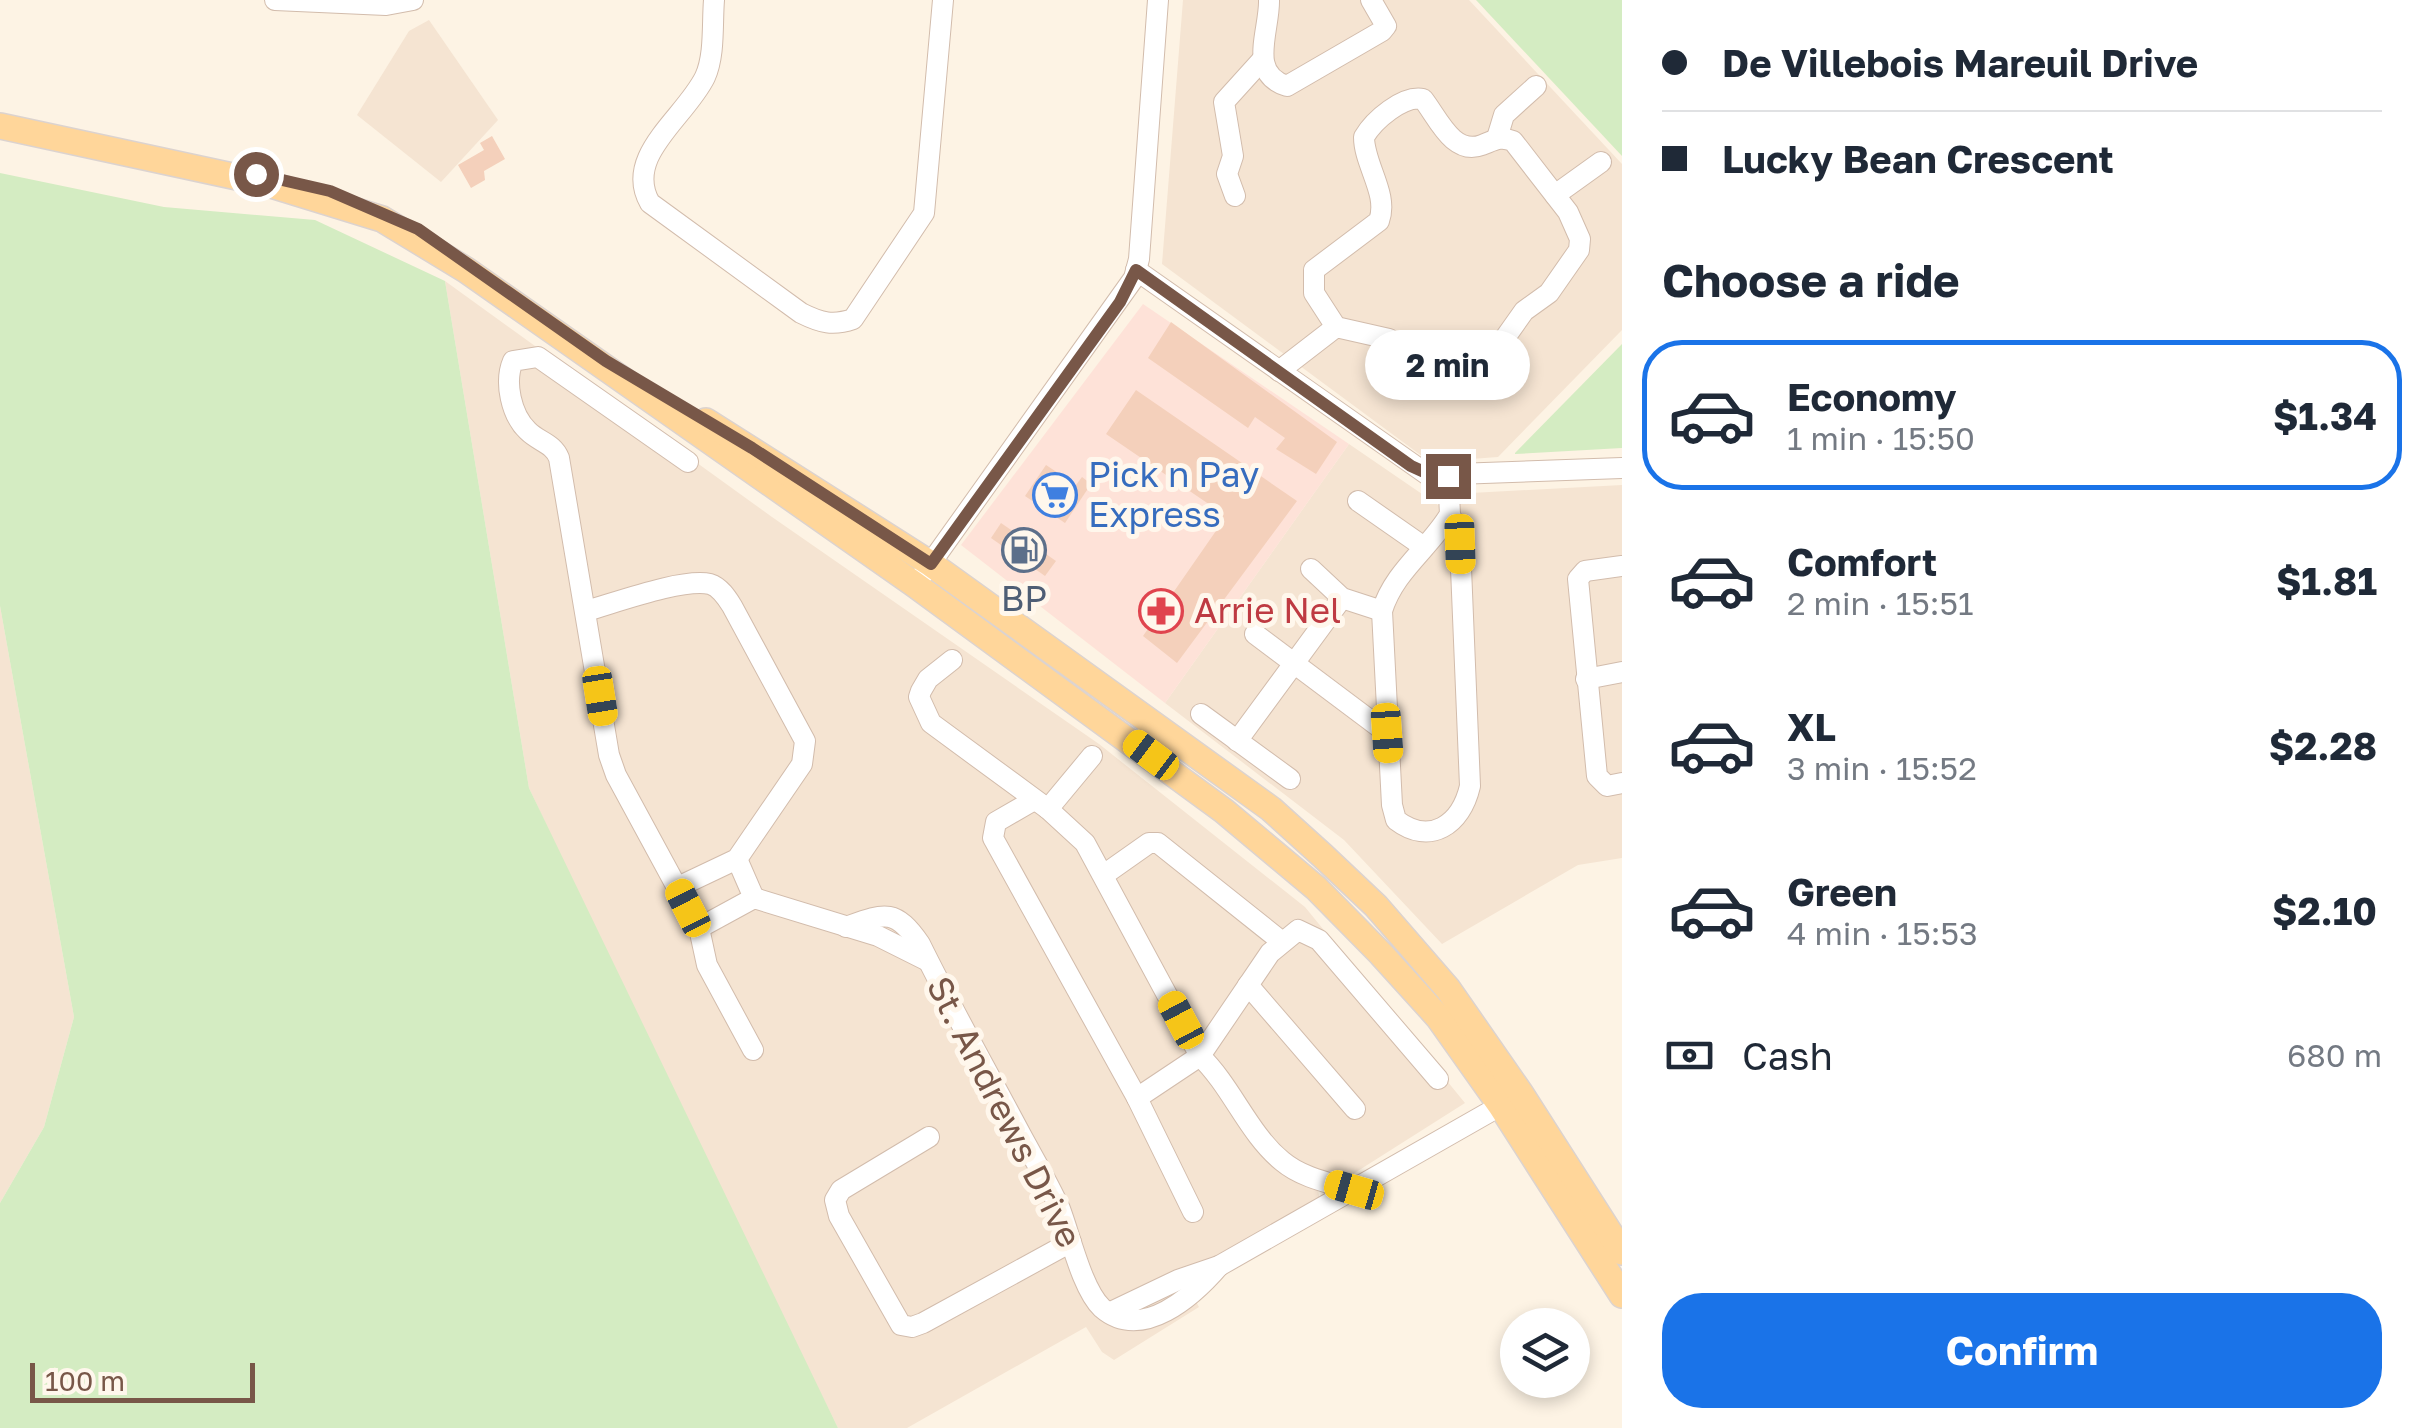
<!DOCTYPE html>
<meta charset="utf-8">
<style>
:root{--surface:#fff;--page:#f2f2f3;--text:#1f2937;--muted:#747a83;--line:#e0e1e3;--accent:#1a73e8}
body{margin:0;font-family:"Golos Text",sans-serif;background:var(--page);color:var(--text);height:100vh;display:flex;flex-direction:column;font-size:38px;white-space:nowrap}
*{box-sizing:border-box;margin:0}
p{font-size:32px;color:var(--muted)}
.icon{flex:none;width:55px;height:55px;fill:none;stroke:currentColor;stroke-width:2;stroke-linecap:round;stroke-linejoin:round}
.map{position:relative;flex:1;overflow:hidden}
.sheet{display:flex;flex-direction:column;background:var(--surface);width:800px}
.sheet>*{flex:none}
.top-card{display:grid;align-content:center;height:220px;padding:0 40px;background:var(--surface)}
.fabs{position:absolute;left:1500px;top:1308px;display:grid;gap:20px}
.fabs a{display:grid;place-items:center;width:90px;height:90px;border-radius:50%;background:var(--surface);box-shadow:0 5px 15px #0003;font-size:50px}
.scale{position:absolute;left:30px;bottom:25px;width:225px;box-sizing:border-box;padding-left:10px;border:5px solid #785748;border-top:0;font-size:28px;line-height:35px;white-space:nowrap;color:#785748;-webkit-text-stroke:8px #fff7ec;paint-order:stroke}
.end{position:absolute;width:45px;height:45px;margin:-22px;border:12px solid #785748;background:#fff;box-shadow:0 0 0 5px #fff}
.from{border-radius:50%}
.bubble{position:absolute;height:70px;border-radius:35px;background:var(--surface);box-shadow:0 5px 15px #0003;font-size:32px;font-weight:700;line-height:70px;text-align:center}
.car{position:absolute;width:30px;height:60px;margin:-30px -15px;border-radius:12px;box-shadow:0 0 8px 2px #0007;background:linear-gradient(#f5c518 24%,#345 0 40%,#f5c518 0 76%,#345 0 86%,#f5c518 0)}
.top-card b{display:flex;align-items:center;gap:35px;height:95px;font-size:38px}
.top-card b+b{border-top:2px solid var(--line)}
.top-card i{width:25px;height:25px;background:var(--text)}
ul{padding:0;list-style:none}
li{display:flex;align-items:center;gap:30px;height:150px;margin:0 20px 15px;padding:0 20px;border:5px solid transparent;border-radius:40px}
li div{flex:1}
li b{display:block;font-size:38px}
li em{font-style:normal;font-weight:700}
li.active{border-color:var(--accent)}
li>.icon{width:90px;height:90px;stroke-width:1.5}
h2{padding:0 40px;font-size:45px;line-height:120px}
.pay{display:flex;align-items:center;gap:25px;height:110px;padding:0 40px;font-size:38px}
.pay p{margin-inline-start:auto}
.button{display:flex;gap:20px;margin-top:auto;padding:20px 40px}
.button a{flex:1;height:115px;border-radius:40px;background:var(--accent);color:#fff;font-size:40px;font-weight:700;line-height:115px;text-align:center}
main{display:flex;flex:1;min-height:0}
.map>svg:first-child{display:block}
</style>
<main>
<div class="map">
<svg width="1622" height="1428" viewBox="0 0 1622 1428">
<rect width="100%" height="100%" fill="#fdf3e4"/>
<g fill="#f5e4d2">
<polygon points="1183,0 1469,0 1622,164 1622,330 1498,457 1430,462 1162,264"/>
<polygon points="429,20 498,120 441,182 357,115 409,31"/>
<polygon points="445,281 772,517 1099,744 1305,907 1465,1103 1353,1174 1329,1171 1316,1180 1320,1200 1181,1274 1199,1307 1114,1360 1102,1352 1086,1327 907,1428 838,1428 693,1139 529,788"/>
<polygon points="1349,444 1441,507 1457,506 1471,493 1622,485 1622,858 1578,865 1442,944 1344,840 1165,703"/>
<polygon points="0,606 74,1017 44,1127 0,1203"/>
</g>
<polygon fill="#fee2d8" points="1143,304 1349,444 1165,703 961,545"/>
<g fill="#d4ecc2">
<polygon points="1476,0 1622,0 1622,156"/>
<polygon points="0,173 164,207 315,220 445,281 529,788 838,1428 0,1428 0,1203 44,1127 74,1017 0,606"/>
<polygon points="1622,344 1622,448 1515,454 1515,453"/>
</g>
<g fill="#f4d0bb">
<polygon points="492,136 505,159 484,171 485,180 471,188 458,165 484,150 480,143"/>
<polygon points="1171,322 1337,442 1316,474 1276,449 1285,438 1255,417 1248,428 1148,358"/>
<polygon points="1136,390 1297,501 1177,663 1143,636 1218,528 1216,509 1106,434"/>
<polygon points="1046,465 1076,485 1082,477 1091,484 1065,523 1025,496"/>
<polygon points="1001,523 1056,561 1045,576 991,538"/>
</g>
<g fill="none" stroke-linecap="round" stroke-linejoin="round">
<g stroke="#d2bcac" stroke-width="22">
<g id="minor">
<polyline points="275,0 386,5 413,0"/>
<path d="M714 0C712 24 715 55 705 77 685 118 623 156 650 203L801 313C821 323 833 326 853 319L924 213 943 0"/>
<path d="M1269 0C1270 30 1247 74 1287 86L1382 31 1386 26 1371 0"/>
<polyline points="1497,138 1504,115 1536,86"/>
<polyline points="1555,195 1601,162"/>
<polyline points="1235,196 1227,174 1233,156 1224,102 1262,60"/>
<polyline points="1136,270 1428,475 1622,468"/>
<path d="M1279 371 1336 327 1389 339 1428 382 1443 385 1459 382 1483 369 1524 311 1549 293 1579 250 1580 239 1568 212 1513 141C1500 136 1495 140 1482 145 1453 156 1438 118 1423 99 1403 95 1374 120 1364 137 1364 165 1389 194 1379 221L1314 270V293L1336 327"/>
<path d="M688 462 538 357 513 361C504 382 511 415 528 431 539 442 553 443 559 458L609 755 616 775 699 928 707 965 753 1050"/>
<path d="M1448 476 1450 514 1460 544 1470 786C1461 825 1430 846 1396 820L1392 805 1382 611C1394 571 1430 548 1450 514"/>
<polyline points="1358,501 1424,547"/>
<polyline points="1622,566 1585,571 1578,579 1597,776 1607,786 1622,783"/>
<polyline points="1311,569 1342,598 1382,611"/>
<polyline points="923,574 1134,278 1139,259 1158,0"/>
<path d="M586 611C615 603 682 578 710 584 720 587 727 598 732 606L805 741 802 764 737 859 678 887"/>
<polyline points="1255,634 1387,733"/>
<path d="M952 660 928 679 921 691 919 697 931 723 1048 809 1085 843 1200 1056C1232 1087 1248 1133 1282 1161 1302 1178 1330 1183 1354 1190"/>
<polyline points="1586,679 1622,672"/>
<polyline points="1201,714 1290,779"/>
<polyline points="1237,741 1342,598"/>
<polyline points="1034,800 996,822 993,838 1137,1098 1193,1212"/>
<polyline points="1048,809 1092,756"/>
<polyline points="737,859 754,898"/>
<polyline points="1105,874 1149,843 1158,843 1281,941"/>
<path d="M846 927C885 913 895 908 920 944 952 1009 987 1071 1021 1135 1034 1159 1049 1184 1060 1209 1070 1235 1082 1289 1102 1308 1142 1343 1194 1295 1219 1266"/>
<polyline points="699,928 754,898 878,936 926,960"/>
<polyline points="1248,985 1355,1109"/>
<polyline points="1137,1098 1200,1056 1270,953 1298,930 1319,940 1438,1079"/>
<polyline points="929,1137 841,1190 835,1200 839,1216 901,1325 912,1327 923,1323 1071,1242"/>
<polyline points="1111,1312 1178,1280 1219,1266 1514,1098"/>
</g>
</g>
<g stroke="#dcd3cf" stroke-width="28">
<g id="major">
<polyline points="0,126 265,183 382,219 466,270 914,584 1224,811 1316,888 1381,954 1438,1017 1501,1106 1622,1295"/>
<polyline points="706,421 931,564 1271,809 1323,856 1376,906 1448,989 1521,1094 1622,1252"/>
</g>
</g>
<use href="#minor" stroke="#fff" stroke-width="20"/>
<use href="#major" stroke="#ffd69a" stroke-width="25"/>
</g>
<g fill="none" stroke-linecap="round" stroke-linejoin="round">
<polyline stroke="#785748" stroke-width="12" points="256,174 330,191 418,229 606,361 752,448 931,564 1120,302 1136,270 1411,466 1433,476 1448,476"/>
</g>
<defs>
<g id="supermarket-ring" transform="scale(2.25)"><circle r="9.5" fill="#fff7ec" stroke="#3f7fe0" stroke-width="1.5"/><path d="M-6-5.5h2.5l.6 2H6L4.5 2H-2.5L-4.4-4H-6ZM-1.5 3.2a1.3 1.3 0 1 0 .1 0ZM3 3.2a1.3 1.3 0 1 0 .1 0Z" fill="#3f7fe0"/></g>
<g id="fuel-ring" transform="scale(2.25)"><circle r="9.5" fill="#fff7ec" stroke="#5c6f8a" stroke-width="1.5"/><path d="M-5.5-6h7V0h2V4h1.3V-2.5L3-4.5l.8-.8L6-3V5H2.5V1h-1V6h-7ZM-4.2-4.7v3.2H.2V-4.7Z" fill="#5c6f8a"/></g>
<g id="pharmacy-ring" transform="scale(2.25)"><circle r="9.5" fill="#fff7ec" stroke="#e0444e" stroke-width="1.5"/><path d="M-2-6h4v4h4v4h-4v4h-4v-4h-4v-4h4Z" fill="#e0444e"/></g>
</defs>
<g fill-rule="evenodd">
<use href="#supermarket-ring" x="1055" y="495"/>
<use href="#fuel-ring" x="1024" y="550"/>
<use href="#pharmacy-ring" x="1161" y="611"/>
</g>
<g text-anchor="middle" stroke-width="10" stroke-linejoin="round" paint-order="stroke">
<g font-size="35" fill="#366cbe" stroke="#fff7ec" text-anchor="start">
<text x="1088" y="487">Pick n Pay<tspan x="1088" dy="40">Express</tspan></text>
</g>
<g font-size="35" fill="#4e5e75" stroke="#fff7ec">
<text x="1024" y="611">BP</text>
</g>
<g font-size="35" fill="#be3a42" stroke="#fff7ec" text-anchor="start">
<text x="1194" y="623">Arrie Nel</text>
</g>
<g font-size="35" fill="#785748" stroke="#fff7ec">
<text transform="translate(1004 1112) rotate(63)" y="12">St. Andrews Drive</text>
</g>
</g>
</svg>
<div class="fabs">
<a><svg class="icon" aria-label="layers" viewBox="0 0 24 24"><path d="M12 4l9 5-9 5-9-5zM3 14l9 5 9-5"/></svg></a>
</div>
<div class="scale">100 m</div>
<i class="end from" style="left:256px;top:174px"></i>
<i class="end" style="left:1448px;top:476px"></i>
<div class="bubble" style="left:1365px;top:330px;width:165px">2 min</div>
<i class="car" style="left:1460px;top:544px;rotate:178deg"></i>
<i class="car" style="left:600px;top:696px;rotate:171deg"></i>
<i class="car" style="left:1387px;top:733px;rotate:176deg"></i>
<i class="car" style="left:1151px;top:755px;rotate:307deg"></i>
<i class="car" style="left:688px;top:908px;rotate:333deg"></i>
<i class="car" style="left:1181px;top:1020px;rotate:332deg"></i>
<i class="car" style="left:1354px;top:1190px;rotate:286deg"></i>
</div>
<section class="sheet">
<div class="top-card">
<b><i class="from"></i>De Villebois Mareuil Drive</b>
<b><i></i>Lucky Bean Crescent</b>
</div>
<h2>Choose a ride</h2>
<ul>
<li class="active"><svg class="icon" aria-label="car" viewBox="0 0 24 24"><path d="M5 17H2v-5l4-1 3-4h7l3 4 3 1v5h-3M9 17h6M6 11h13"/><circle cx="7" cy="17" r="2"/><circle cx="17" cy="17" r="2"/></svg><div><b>Economy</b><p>1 min · 15:50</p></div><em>$1.34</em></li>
<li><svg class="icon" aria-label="car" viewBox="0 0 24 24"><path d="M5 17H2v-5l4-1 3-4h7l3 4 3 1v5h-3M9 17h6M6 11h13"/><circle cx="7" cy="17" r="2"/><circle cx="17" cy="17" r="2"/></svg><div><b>Comfort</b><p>2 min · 15:51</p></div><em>$1.81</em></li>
<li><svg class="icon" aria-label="car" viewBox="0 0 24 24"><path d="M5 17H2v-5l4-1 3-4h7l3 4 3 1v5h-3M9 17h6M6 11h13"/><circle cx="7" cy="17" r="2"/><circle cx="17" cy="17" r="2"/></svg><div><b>XL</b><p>3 min · 15:52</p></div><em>$2.28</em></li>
<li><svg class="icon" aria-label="car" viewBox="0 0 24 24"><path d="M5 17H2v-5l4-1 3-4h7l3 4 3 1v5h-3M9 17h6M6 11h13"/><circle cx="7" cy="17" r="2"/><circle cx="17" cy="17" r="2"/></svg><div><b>Green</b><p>4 min · 15:53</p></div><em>$2.10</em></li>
</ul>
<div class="pay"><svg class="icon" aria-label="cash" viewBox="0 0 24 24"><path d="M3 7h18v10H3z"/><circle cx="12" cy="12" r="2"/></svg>Cash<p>680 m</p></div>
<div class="button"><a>Confirm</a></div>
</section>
</main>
